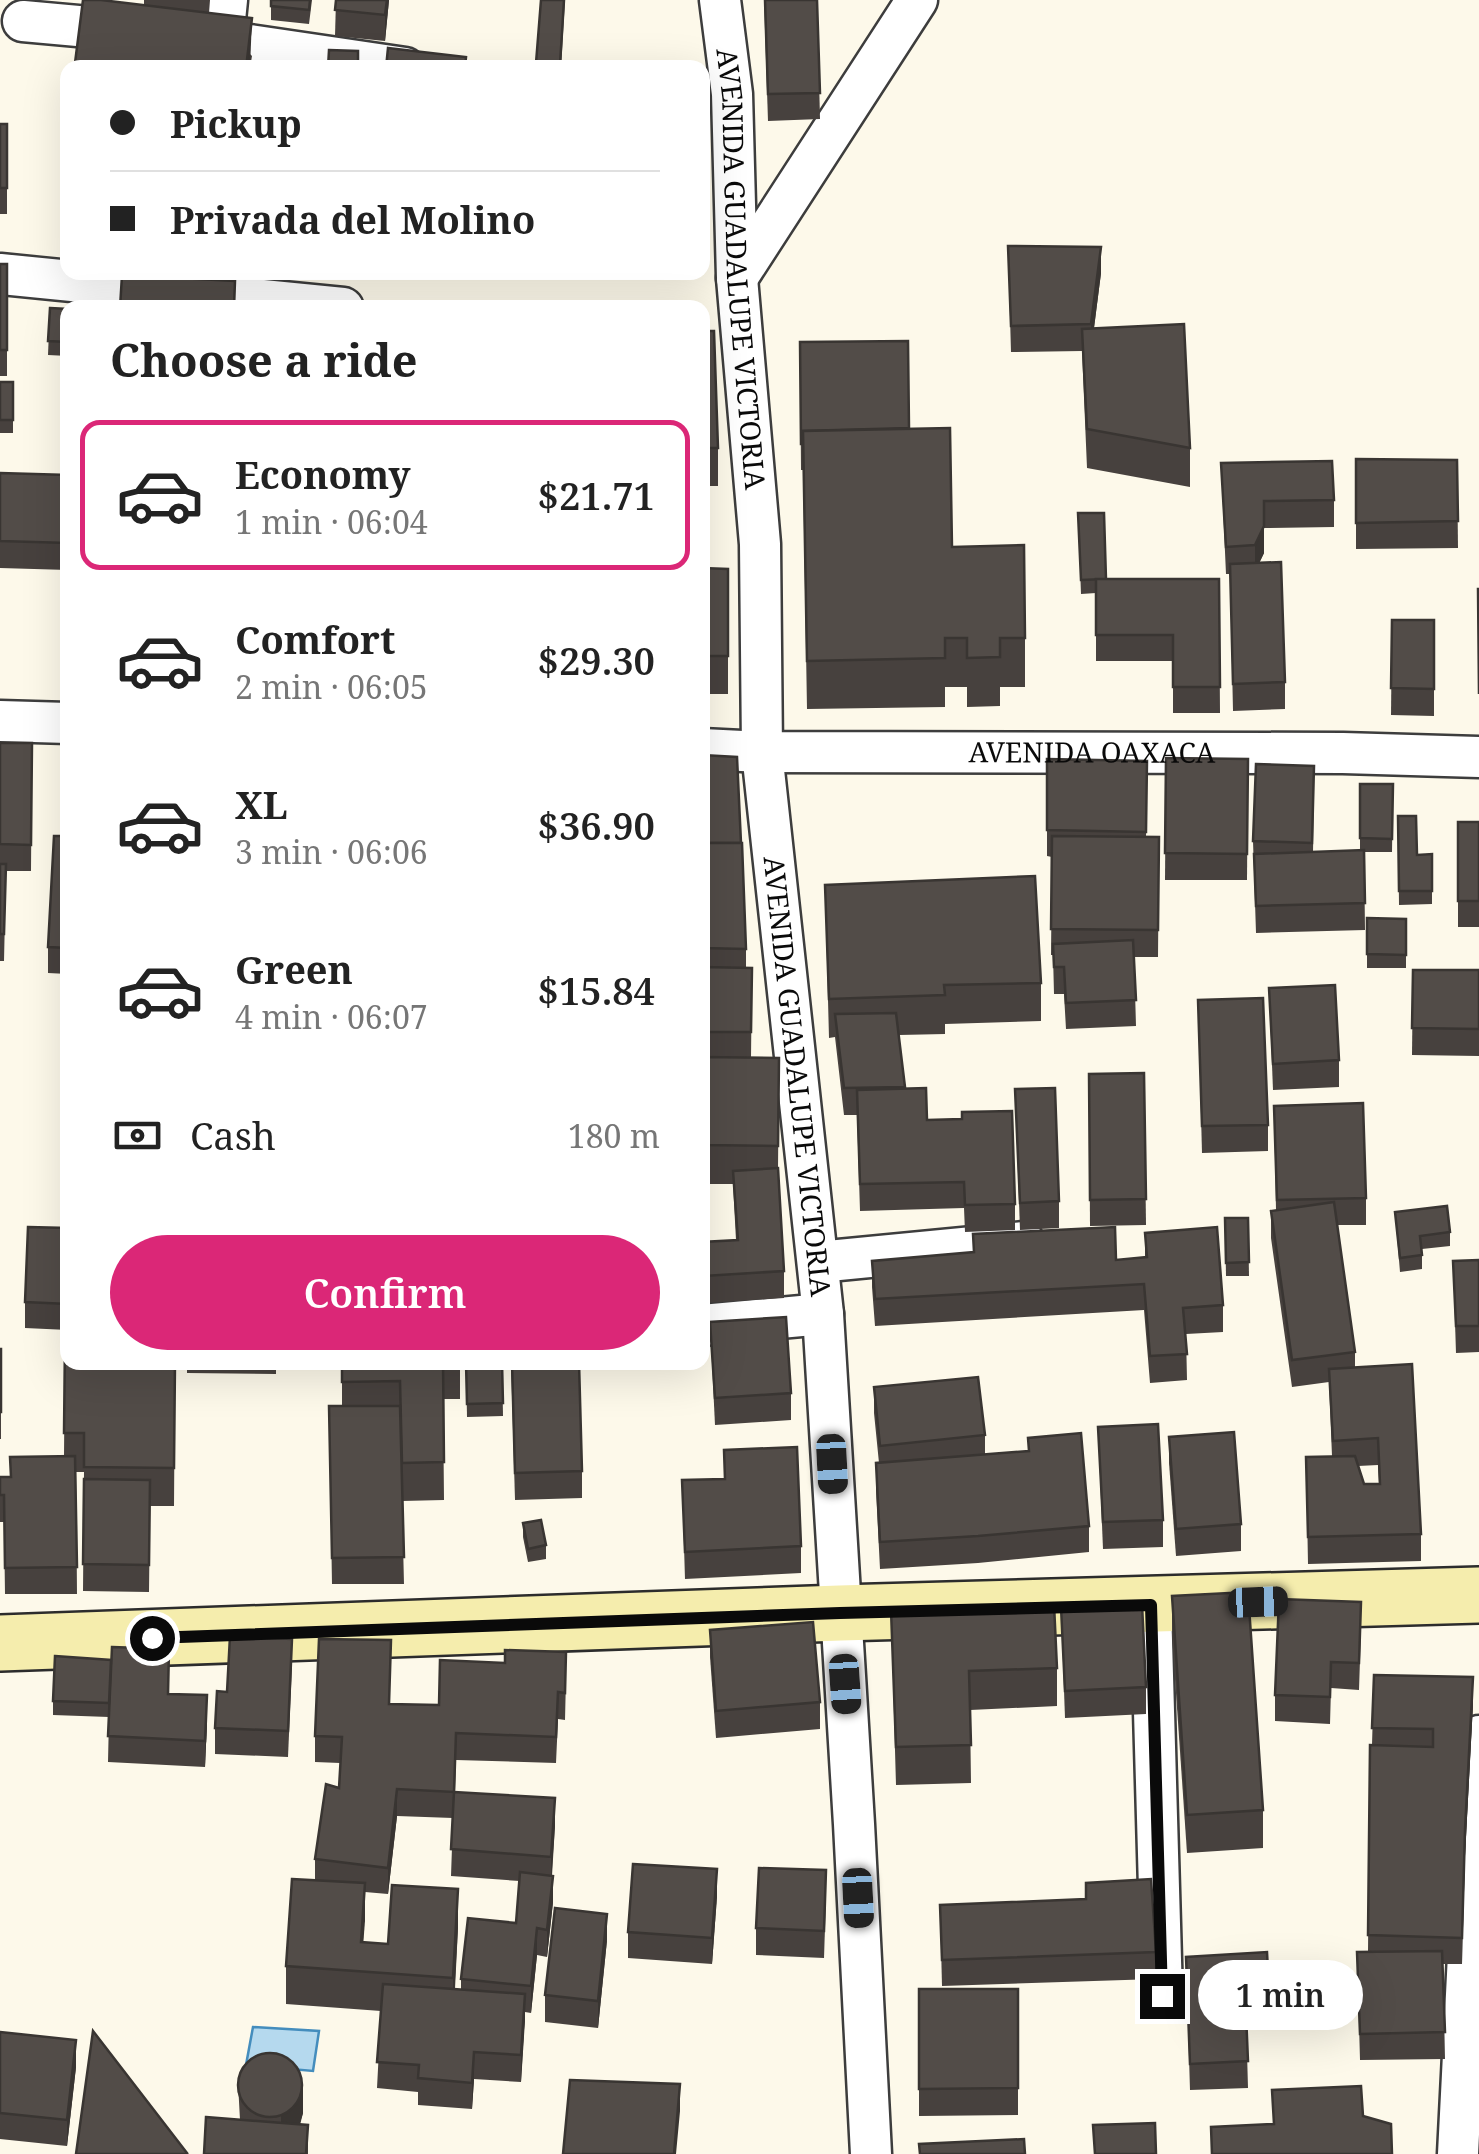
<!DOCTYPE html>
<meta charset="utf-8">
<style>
:root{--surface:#fff;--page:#f2f2f2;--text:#222;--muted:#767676;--line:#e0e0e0;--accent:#db2777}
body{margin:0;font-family:"Noto Serif",serif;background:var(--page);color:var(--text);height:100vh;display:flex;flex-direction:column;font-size:38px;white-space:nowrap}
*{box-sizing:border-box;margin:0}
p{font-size:32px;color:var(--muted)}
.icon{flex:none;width:55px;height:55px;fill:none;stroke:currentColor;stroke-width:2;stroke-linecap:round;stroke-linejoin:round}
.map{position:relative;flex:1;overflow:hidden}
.drawer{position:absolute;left:60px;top:300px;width:650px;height:1070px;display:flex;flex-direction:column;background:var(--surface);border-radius:20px;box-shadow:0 10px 40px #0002}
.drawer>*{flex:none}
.guide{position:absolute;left:60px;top:60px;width:650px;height:220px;border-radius:20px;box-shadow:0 10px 40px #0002;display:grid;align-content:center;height:220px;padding:0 50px;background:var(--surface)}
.end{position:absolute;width:45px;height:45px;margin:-22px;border:12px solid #0a0a0a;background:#fff;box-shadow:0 0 0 5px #fff}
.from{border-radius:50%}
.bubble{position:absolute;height:70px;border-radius:35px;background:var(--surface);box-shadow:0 10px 40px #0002;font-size:32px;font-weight:600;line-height:70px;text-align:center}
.car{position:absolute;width:30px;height:60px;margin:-30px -15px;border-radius:12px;box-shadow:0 0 8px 2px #0007;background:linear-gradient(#222 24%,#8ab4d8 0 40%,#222 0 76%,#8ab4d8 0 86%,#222 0)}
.guide b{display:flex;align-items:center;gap:35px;height:95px;font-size:38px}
.guide b+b{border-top:2px solid var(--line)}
.guide i{width:25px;height:25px;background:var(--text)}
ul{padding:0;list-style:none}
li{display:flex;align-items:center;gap:30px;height:150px;margin:0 20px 15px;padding:0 30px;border:5px solid transparent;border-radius:20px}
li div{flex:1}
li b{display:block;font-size:38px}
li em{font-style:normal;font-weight:600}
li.current{border-color:var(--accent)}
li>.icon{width:90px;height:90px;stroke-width:1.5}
h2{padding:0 50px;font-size:45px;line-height:120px}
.pay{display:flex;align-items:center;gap:25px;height:110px;padding:0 50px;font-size:38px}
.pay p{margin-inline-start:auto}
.button{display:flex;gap:20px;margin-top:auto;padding:20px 50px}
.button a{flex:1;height:115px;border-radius:60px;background:var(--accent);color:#fff;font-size:40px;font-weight:600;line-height:115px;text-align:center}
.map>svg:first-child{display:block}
</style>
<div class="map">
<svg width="1479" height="2154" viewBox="0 0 1479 2154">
<rect width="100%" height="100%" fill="#fdf9ea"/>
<polygon fill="#b5d9ee" stroke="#448dbd" stroke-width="2.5" points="253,2027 319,2031 313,2071 246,2065"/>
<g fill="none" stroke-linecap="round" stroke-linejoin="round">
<g stroke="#3d3d3d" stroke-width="45">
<g id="street">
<path id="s1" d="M720 0 732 94 737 278 760 544 762 752 823 1314 854 1824 871 2154"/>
<polyline points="23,21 133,31"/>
<polyline points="201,38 405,68"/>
<polyline points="223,40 227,0"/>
<polyline points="0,274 343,308"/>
<polyline points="737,278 917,0"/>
<polyline points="0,721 68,723"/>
<path id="s2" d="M702 749 762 752 1343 753 1479 757"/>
<polyline points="818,1262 1024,1242"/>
<polyline points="702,1325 823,1314"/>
<polyline points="1151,1605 1162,1995"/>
<polyline points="1458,2154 1479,1736"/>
</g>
</g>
<g stroke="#2c2c2c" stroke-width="60">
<polyline id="secondary" points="0,1643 840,1613 1479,1595"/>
</g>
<use href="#street" stroke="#fff" stroke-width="40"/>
<use href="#secondary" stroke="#f5edad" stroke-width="55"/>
</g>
<g fill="#47413e" fill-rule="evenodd">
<polygon points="144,0 210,0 209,13 252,56 250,68 75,68 75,63 144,5"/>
<polygon points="271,0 312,0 309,24 271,20"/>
<polygon points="336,0 389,0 385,41 335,36"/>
<polygon points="541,0 565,0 561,68 490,68 536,67"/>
<polygon points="764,0 817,0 820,119 768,121"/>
<rect x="0" y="124" width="7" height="90"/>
<polygon points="1008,246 1101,273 1094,328 1190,448 1190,487 1087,468 1082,351 1011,352"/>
<rect x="0" y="264" width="7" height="112"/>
<polygon points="50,308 68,309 68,356 48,355"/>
<polygon points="702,331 718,448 718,486 702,486"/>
<polygon points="800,342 909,428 952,547 1025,638 1025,687 1000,687 1000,706 967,707 967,687 945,687 945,707 807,709 803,470 801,470"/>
<rect x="0" y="382" width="13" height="51"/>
<polygon points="1356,459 1457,460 1458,548 1356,549"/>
<polygon points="1221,463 1334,500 1334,527 1264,528 1264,553 1259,563 1285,682 1285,709 1233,711 1230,574 1226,574"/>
<polygon points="0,473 68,475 68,570 0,568"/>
<polygon points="1078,513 1106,579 1219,579 1220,713 1173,713 1173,661 1096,661 1096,593 1081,594"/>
<polygon points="702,568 728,569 728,694 702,694"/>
<polygon points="1392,620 1434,620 1434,716 1391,715"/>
<polygon points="0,743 32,743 31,871 6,871 4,961 0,961"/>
<polygon points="68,754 68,974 48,973 48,947 62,836"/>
<polygon points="702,755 746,949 746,968 752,968 751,1058 779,1058 778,1169 784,1271 784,1298 704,1303 702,1242 736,1240 733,1184 702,1184"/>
<polygon points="1166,758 1248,759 1247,880 1165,880"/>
<polygon points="1047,759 1147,761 1146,837 1159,837 1158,957 1134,957 1136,1026 1066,1029 1064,994 1054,994 1053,955 1051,955 1052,857 1047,856"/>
<polygon points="1360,784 1393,784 1392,852 1364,852 1365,930 1256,933 1253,841 1314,792 1313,852 1360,851"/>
<polygon points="1398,816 1417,855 1432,854 1432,904 1399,905"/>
<rect x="1458" y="822" width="21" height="105"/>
<polygon points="825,885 1041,983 1041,1021 945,1024 945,1034 899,1035 905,1089 927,1120 1015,1204 1015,1230 965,1232 964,1208 860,1211 857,1115 844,1115 835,1037 829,1038"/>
<polygon points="1367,918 1406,919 1406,968 1367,968"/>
<polygon points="1413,970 1479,970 1479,1056 1412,1055"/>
<polygon points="1269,988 1339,1060 1339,1087 1273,1090"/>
<polygon points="1198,1000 1268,1125 1268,1151 1202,1153"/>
<polygon points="1144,1073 1146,1225 1090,1226 1089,1074"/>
<polygon points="1015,1089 1059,1201 1059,1228 1020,1230"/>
<path d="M1274 1106 1366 1198V1225H1337L1355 1352V1368L1421 1534V1561L1308 1564 1306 1457 1332 1456 1329 1382 1292 1387 1271 1238V1211L1276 1210ZM1378 1465 1379 1484H1364L1358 1466Z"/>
<polygon points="1395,1212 1450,1232 1450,1246 1422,1249 1422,1269 1400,1272"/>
<polygon points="1225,1218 1248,1218 1249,1276 1226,1276"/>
<polygon points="68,1228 68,1330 25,1328 25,1302"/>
<polygon points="1145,1233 1223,1305 1223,1332 1186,1334 1187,1380 1150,1383 1144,1310 875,1326 872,1287 872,1261 973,1252 973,1234 1116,1260 1145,1257"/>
<polygon points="1479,1260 1479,1352 1456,1353 1453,1261"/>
<polygon points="710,1322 791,1393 791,1420 715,1425"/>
<polygon points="65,1339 175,1362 174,1506 150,1506 149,1592 83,1591 84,1472 76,1472 77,1594 5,1594 4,1522 0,1522 0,1477 10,1477 64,1456"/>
<rect x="0" y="1349" width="1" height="90"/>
<polygon points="187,1362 276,1362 276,1374 187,1373"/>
<polygon points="342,1362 460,1362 460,1399 443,1399 444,1500 402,1501 404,1584 332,1584 329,1406 342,1406"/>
<polygon points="466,1362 502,1362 503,1416 467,1417"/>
<polygon points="511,1362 582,1471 582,1498 515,1500"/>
<polygon points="874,1387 985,1435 985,1454 1028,1451 1028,1438 1089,1526 1089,1552 978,1563 880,1569 876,1490 876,1463 879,1463 874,1413"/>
<polygon points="1098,1427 1163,1520 1163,1547 1103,1549"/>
<polygon points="1169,1437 1241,1524 1241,1551 1176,1556 1169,1463"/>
<polygon points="724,1450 801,1546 801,1573 685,1579 682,1480 724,1479"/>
<polygon points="523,1523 546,1545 546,1559 528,1562 523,1537"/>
<polygon points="1172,1596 1263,1810 1263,1848 1187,1853 1172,1635"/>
<polygon points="1061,1607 1146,1687 1146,1714 1065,1718"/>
<polygon points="891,1610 1057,1668 1057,1706 970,1710 971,1783 896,1785"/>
<polygon points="1361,1629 1359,1690 1331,1688 1330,1724 1275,1721 1275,1695"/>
<polygon points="710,1630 820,1702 820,1729 716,1738 710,1657"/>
<polygon points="292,1665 288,1757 215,1754 215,1728 227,1692"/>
<polygon points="1374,1675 1473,1704 1465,1856 1462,1964 1443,1964 1445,2059 1360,2060 1357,1952 1368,1952 1370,1745 1372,1745"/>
<path d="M566 1678 565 1720 558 1719 556 1763 456 1760 455 1792 555 1825 552 1876 553 1902 547 1957 537 1955 531 2013 525 2012 521 2082 474 2079 472 2109 418 2105V2092L377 2088 381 2011 286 2004V1966L315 1880V1859L339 1788 340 1763 315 1762V1736L390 1704 439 1705ZM397 1816 453 1818 451 1876 520 1881 516 1923 461 1979V1990L455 1989 458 1927 388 1944 363 1942 365 1892 388 1894Z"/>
<polygon points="168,1694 207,1722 205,1767 108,1762 109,1717 53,1715 53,1701"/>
<polygon points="717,1896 712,1964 628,1958 628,1932"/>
<polygon points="826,1897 824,1958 756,1955 756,1928"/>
<polygon points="940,1905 1156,1952 1156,1979 942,1986"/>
<polygon points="607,1940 598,2028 545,2022 545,1995"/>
<polygon points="1186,1957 1269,1989 1269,2015 1246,2017 1248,2088 1190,2090"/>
<polygon points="919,1989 1018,1989 1018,2115 919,2116"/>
<polygon points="0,2032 76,2067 67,2146 0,2139"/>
<polygon points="238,2083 303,2113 300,2125 308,2125 308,2154 204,2154 240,2120"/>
</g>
<g fill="#393532">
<polygon points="387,0 389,0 385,41 385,15"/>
<polygon points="252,18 250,68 246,68"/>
<polygon points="1101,247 1101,273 1091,351 1091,324"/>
<polygon points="1264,526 1264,553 1255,572 1255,545"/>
<polygon points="1473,1677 1473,1704 1465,1856 1462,1964 1465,1830"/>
<polygon points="207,1695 207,1722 205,1767 205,1741"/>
<polygon points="397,1789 397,1816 388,1894 388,1868"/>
<polygon points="555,1798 555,1825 551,1883 551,1857"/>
<polygon points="717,1869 717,1896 712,1964 712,1938"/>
<polygon points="553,1876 553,1902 547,1957 547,1930"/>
<polygon points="365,1883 365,1921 361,1972 361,1942"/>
<polygon points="458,1889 458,1927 453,2016 453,1978"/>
<polygon points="607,1914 607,1940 598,2028 598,2001"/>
<polygon points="537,1928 537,1955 531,2013 531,1986"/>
<polygon points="525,1994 525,2021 521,2082 521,2055"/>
<polygon points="76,2040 76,2067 67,2146 67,2120"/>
<polygon points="474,2052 474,2079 472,2109 472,2083"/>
<polygon points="680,2084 680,2111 676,2154 674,2154"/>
<polygon points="303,2087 303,2113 299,2126 281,2142 281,2115"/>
</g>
<g fill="#524c48" stroke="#393532" stroke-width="2.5">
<polygon points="83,0 101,0 252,18 246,68 113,68 75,63"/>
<polygon points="271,0 310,0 309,10 271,6"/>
<polygon points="336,0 387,0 385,15 335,10"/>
<polygon points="541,0 564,0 560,65 536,63"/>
<polygon points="765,0 817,0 820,93 768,94"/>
<polygon points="388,48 466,57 465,68 386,68"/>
<polygon points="329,50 358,51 358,68 328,68"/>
<polygon points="490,63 536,67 490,68"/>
<rect x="0" y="124" width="7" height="64"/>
<polygon points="1008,246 1101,247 1091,324 1011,326"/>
<rect x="0" y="264" width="7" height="86"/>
<polygon points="122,275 235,281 234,308 120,308"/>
<polygon points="50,308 68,309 68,342 48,341"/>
<polygon points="1184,324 1190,448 1087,429 1082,329"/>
<polygon points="702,331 714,331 718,448 702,448"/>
<polygon points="908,341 909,428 803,431 804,444 801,444 800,342"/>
<rect x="0" y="382" width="13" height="38"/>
<polygon points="950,428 952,547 1024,545 1025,638 1000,638 1000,657 967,658 967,638 945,638 945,658 807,661 803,431"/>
<polygon points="1356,459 1457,460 1458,521 1356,523"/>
<polygon points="1332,461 1334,500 1264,501 1264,526 1255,545 1226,547 1221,463"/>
<polygon points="0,473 68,475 68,543 0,541"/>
<polygon points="1078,513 1104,513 1106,579 1081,580"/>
<polygon points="1281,562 1285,682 1233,684 1230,564"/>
<polygon points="702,568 728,569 728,656 702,656"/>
<polygon points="1096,579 1219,579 1220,687 1173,687 1173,635 1096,635"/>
<polygon points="1478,589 1479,589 1479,694"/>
<polygon points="1392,620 1434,620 1434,689 1391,688"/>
<polygon points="0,743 32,743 31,845 0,844"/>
<polygon points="64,754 68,754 68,948 48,947 54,836 62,836"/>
<polygon points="702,755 737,757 741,843 702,843"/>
<polygon points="1166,758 1248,759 1247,854 1165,853"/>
<polygon points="1047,759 1147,761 1146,832 1047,830"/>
<polygon points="1256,764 1314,766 1312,843 1253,841"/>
<polygon points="1360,784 1393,784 1392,839 1360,838"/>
<polygon points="1398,816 1416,816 1417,855 1432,854 1432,891 1399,891"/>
<rect x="1458" y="822" width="21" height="79"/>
<polygon points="1052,836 1159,837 1158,930 1051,929"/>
<polygon points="702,843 742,843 746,949 702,948"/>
<polygon points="1364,850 1365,903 1256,906 1254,854"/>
<polygon points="0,864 6,864 4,934 0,934"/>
<polygon points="1035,876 1041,983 944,985 945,995 829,999 825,885"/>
<polygon points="1367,918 1406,919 1406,955 1367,954"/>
<polygon points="1133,940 1136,1000 1066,1003 1064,967 1054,967 1053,944"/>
<polygon points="702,967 752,968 751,1032 702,1032"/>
<polygon points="1413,970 1479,970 1479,1029 1412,1028"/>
<polygon points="1335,985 1339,1060 1273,1064 1269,988"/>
<polygon points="1263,998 1268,1125 1202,1126 1198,1000"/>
<polygon points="896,1013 905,1087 844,1088 835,1014"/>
<polygon points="702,1057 779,1058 778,1146 702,1145"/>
<polygon points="1144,1073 1146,1199 1090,1200 1089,1074"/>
<polygon points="926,1088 927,1120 962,1119 962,1112 1012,1111 1015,1204 965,1205 964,1182 860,1184 857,1090"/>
<polygon points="1055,1088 1059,1201 1020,1203 1015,1089"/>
<polygon points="1363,1103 1366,1198 1277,1200 1274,1106"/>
<polygon points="778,1168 784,1271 704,1276 702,1242 738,1240 733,1171"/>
<polygon points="1334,1202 1355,1352 1292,1360 1271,1211"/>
<polygon points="1447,1206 1450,1232 1420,1236 1422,1255 1400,1258 1395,1212"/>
<polygon points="1225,1218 1248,1218 1249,1262 1226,1263"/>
<polygon points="28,1227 68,1228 68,1304 25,1302"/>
<polygon points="1115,1227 1116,1260 1147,1257 1145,1233 1217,1227 1223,1305 1183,1308 1187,1354 1150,1356 1144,1284 875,1299 872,1261 974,1252 973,1234"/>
<polygon points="1479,1260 1479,1326 1456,1326 1453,1261"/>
<polygon points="786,1317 791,1393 715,1398 710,1322"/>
<polygon points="65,1339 68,1339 68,1362 175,1362 174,1468 84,1467 84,1433 64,1433"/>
<rect x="0" y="1349" width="1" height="63"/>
<polygon points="342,1362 443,1362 444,1462 402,1463 400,1381 342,1382"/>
<polygon points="466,1362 502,1362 503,1403 467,1404"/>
<polygon points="512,1362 579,1362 582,1471 515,1473"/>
<polygon points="1412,1364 1421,1534 1308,1537 1306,1457 1355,1456 1364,1484 1380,1484 1378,1438 1333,1441 1329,1369"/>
<polygon points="978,1377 985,1435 880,1446 874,1387"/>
<polygon points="329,1406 400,1406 404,1557 332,1558"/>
<polygon points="1158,1424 1163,1520 1103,1522 1098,1427"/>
<polygon points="1234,1432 1241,1524 1176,1529 1169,1437"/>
<polygon points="1081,1433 1089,1526 978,1536 880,1542 876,1463 1029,1451 1028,1438"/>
<polygon points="797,1447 801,1546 685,1552 682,1480 725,1479 724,1450"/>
<polygon points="75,1456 77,1567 5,1568 4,1495 0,1495 0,1477 11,1477 10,1457"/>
<polygon points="84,1479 150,1480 149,1565 83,1564"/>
<polygon points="541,1520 546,1545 528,1549 523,1523"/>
<polygon points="1248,1592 1263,1810 1187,1815 1172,1596"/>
<polygon points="1279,1599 1361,1602 1359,1663 1331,1662 1330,1697 1275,1695"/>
<polygon points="1054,1604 1057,1668 969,1671 971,1745 896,1747 891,1610"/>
<polygon points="1142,1604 1146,1687 1065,1691 1061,1607"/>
<polygon points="813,1622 820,1702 716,1711 710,1630"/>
<polygon points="230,1636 292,1639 288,1731 215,1728 217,1691 227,1692"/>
<polygon points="319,1639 391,1640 389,1704 439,1705 440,1660 505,1663 505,1650 566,1652 565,1693 558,1692 556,1737 456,1733 454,1792 397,1789 388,1868 315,1859 326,1784 339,1788 342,1737 315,1736"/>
<polygon points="112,1647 169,1649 168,1694 207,1695 205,1741 108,1736"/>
<polygon points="55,1656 111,1660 109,1703 53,1701"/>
<polygon points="1374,1675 1473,1677 1465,1830 1462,1938 1368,1935 1370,1745 1433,1747 1433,1729 1372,1728"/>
<polygon points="454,1792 555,1798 551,1857 451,1849"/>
<polygon points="633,1864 717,1869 712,1938 628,1932"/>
<polygon points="759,1868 826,1870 824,1931 756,1928"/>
<polygon points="520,1872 553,1876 547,1930 537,1928 531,1986 461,1979 468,1918 516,1923"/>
<polygon points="292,1879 365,1883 361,1942 388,1944 392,1885 458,1889 453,1978 286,1966"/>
<polygon points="1151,1879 1156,1952 942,1960 940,1905 1086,1899 1086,1883"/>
<polygon points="555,1908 607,1914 598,2001 545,1995"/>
<polygon points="1442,1951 1445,2032 1360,2034 1357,1952"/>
<polygon points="1267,1952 1269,1989 1245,1990 1248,2061 1190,2064 1186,1957"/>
<polygon points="383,1984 525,1994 521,2055 474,2052 472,2083 418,2078 419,2065 377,2062"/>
<polygon points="919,1989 1018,1989 1018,2088 919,2089"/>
<polygon points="93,2031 187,2153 185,2154 76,2154"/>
<polygon points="0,2032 76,2040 67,2120 0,2113"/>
<circle cx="270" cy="2085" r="32"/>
<polygon points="570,2080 680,2084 674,2154 563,2154"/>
<polygon points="1361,2086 1363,2116 1391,2124 1392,2154 1212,2154 1211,2127 1274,2124 1272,2090"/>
<polygon points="206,2117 308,2125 306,2154 204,2154"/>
<polygon points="1155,2123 1156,2154 1095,2154 1093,2125"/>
<polygon points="1024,2139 1025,2154 920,2154 919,2144"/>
</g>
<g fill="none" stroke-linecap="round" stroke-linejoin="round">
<polyline stroke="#0a0a0a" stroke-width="12" points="152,1638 840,1613 1151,1605 1162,1996"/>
</g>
<g text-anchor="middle" stroke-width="10" stroke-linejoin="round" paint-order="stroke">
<g font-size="28" fill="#0a0a0a" stroke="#fff">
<text dy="10" stroke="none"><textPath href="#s1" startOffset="270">AVENIDA GUADALUPE VICTORIA</textPath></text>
<text dy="10" stroke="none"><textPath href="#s2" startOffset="390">AVENIDA OAXACA</textPath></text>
<text dy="10" stroke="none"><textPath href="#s1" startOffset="1080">AVENIDA GUADALUPE VICTORIA</textPath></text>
</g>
</g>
</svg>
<i class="end from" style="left:152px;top:1638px"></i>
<i class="end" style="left:1162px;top:1996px"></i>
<div class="bubble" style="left:1198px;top:1960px;width:165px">1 min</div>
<i class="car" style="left:832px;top:1464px;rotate:177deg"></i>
<i class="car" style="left:1258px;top:1602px;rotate:88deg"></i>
<i class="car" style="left:845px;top:1684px;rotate:176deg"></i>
<i class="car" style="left:858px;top:1898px;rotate:177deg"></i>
<div class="guide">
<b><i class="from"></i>Pickup</b>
<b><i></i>Privada del Molino</b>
</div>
<section class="drawer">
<h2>Choose a ride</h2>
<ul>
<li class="current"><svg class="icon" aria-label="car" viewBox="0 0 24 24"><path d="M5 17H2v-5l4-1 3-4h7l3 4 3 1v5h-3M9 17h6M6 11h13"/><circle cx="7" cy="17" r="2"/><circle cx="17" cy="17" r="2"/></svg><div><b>Economy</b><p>1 min · 06:04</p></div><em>$21.71</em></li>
<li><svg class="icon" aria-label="car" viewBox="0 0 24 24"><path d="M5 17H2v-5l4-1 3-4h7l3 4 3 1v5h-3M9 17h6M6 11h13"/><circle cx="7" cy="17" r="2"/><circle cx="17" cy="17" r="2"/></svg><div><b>Comfort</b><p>2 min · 06:05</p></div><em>$29.30</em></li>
<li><svg class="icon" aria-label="car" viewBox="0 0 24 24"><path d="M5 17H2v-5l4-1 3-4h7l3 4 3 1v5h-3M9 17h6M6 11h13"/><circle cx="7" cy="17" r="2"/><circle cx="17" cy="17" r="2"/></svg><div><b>XL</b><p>3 min · 06:06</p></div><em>$36.90</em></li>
<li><svg class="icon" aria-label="car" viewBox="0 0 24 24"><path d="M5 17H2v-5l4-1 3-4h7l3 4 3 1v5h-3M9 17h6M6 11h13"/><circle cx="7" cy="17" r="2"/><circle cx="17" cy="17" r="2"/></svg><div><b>Green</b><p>4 min · 06:07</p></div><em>$15.84</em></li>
</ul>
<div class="pay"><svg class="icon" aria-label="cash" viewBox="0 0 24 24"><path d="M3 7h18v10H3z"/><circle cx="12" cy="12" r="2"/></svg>Cash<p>180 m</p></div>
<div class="button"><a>Confirm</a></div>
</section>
</div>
